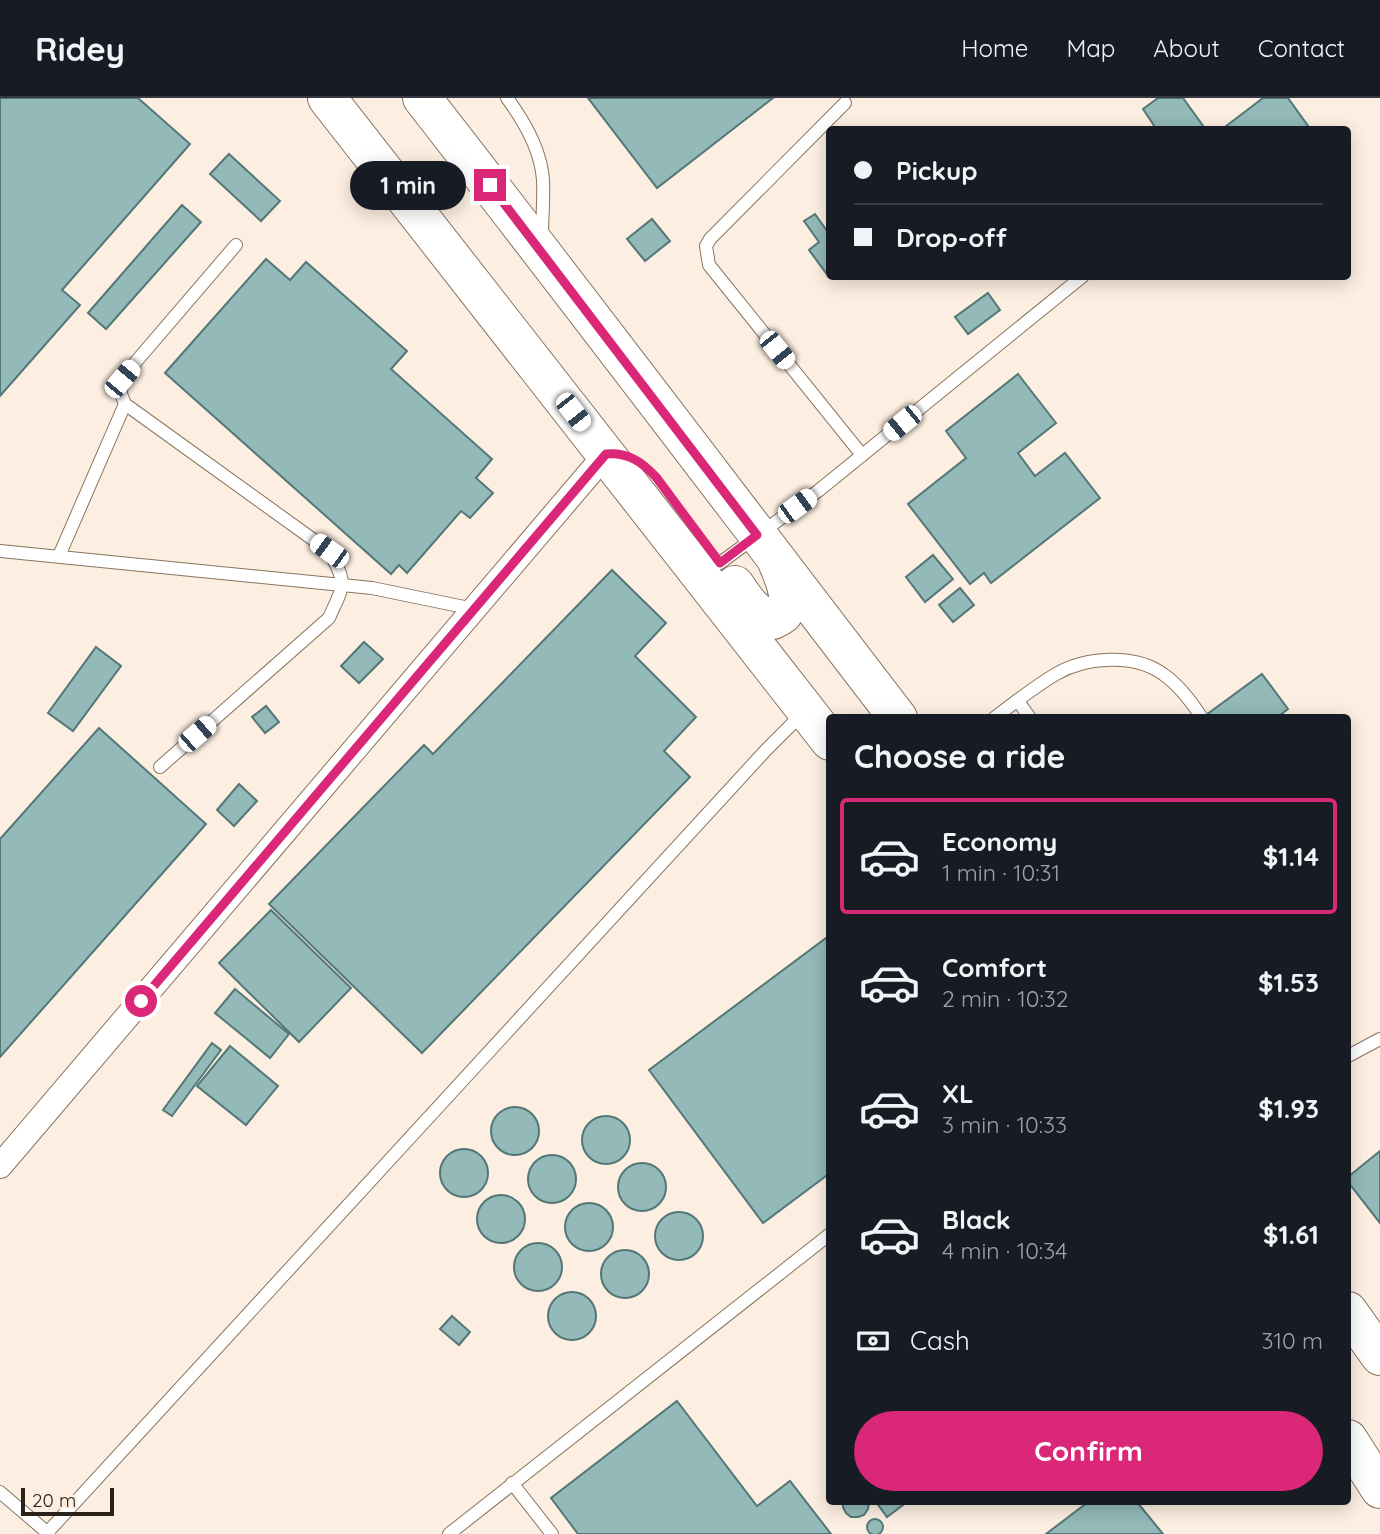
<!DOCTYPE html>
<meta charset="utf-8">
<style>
:root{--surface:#171b24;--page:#242831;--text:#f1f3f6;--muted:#9ea1a6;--line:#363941;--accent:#db2777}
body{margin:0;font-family:Quicksand,sans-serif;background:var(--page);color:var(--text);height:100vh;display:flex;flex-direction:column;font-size:26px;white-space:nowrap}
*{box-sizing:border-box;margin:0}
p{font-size:23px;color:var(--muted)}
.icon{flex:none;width:38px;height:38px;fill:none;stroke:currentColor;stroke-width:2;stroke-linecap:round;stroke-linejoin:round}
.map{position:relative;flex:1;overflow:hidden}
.sheet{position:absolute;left:826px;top:616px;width:525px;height:791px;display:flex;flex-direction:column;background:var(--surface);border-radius:7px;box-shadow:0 4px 18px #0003}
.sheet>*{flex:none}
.hud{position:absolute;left:826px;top:28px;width:525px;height:154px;border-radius:7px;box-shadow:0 4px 18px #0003;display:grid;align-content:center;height:154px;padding:0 28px;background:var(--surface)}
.scale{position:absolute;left:21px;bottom:18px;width:93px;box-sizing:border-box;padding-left:7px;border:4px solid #2a2118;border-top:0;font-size:19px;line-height:24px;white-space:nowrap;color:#2a2118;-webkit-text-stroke:5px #fceee0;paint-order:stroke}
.end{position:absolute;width:32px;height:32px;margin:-16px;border:9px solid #db2777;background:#fff;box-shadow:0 0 0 4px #fff}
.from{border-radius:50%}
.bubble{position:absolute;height:49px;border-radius:24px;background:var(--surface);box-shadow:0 4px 18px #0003;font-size:23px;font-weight:700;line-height:49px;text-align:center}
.car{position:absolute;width:21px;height:42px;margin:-21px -10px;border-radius:9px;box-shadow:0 0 5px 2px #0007;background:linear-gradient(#fff 24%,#345 0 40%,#fff 0 76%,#345 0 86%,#fff 0)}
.hud b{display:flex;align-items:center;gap:24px;height:66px;font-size:26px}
.hud b+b{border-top:2px solid var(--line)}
.hud i{width:18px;height:18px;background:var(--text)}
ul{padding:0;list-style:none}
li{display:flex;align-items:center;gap:21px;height:116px;margin:0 14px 10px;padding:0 14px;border:4px solid transparent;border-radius:7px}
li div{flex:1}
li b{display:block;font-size:26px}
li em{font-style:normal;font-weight:700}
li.active{border-color:var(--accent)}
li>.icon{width:63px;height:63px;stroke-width:1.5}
h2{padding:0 28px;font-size:32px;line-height:84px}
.pay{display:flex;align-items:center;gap:18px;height:77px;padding:0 28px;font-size:26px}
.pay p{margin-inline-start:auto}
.cta{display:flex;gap:14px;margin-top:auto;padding:14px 28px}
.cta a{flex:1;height:80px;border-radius:42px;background:var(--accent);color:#fff;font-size:28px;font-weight:700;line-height:80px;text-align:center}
header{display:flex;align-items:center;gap:42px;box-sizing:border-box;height:98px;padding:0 35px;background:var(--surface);border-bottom:2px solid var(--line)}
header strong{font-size:33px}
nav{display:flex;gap:38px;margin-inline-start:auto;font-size:24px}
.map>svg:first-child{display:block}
</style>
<header>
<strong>Ridey</strong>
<nav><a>Home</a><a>Map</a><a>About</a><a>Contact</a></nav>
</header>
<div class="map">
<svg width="1380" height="1436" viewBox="0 0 1380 1436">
<rect width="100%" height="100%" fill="#fceee0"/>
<g fill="#93b9b9" stroke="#537777" stroke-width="2">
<polygon points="0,0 138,0 190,46 62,192 80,207 0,298"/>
<polygon points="588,0 773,0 657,90"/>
<polygon points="1158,0 1183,0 1206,32 1157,32 1143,11"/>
<polygon points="1263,0 1288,0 1311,32 1221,32"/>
<polygon points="229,56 280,103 261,123 210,76"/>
<polygon points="182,107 201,124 106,231 88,215"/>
<polygon points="815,116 830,137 830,172 826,175 809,152 819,144 804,123"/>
<polygon points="652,121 670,143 645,163 627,141"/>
<polygon points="266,161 290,182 306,164 407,253 391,271 492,361 476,380 493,395 470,420 461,413 407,475 399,467 391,476 165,275"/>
<polygon points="988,195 1000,212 968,236 955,219"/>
<polygon points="1018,276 1056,325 1018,355 1035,378 1065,355 1100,400 991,485 984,475 970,486 908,406 966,360 946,333"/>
<polygon points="933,457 953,481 925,504 906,479"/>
<polygon points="612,472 666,525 635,558 696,619 664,653 690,679 422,955 269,806 424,647 433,656"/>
<polygon points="960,490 974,507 953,524 939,507"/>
<polygon points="364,544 383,561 359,585 341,568"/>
<polygon points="96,549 121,568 73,633 48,615"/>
<polygon points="1262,576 1288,611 1276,620 1202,620"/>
<polygon points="266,608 279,624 265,635 252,619"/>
<polygon points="99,630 206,726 0,959 0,741"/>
<polygon points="239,686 257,703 234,728 217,712"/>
<polygon points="271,812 351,890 299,944 219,865"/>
<polygon points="830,837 830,1075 763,1125 649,972"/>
<polygon points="235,891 289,936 270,960 215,915"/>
<polygon points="212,945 221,952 172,1018 163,1012"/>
<polygon points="230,948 278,988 246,1027 197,988"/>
<circle cx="515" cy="1033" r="24"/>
<circle cx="606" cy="1042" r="24"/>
<circle cx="464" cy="1075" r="24"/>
<polygon points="1380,1053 1380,1125 1348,1084 1348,1079"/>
<circle cx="552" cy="1081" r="24"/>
<circle cx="642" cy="1089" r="24"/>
<circle cx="501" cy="1121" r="24"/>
<circle cx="589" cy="1129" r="24"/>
<circle cx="679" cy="1138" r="24"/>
<circle cx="538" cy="1169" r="24"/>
<circle cx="625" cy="1176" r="24"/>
<circle cx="572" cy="1218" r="24"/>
<polygon points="452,1218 470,1234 459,1247 440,1231"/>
<polygon points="677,1303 757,1408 790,1383 831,1436 578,1436 551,1400"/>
<polygon points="843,1404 869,1404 868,1411 864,1417 858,1419 851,1419 846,1415 843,1409"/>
<polygon points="876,1404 907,1404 887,1419"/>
<polygon points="1088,1404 1137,1404 1163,1436 1046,1436"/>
<circle cx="875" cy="1429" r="8"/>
</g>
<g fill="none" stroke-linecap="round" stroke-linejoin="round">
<g stroke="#89745e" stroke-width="14">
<g id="service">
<path d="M507 0C524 23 541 52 543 82 544 100 542 119 542 138"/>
<polyline points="845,5 710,141 706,148 709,167 862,357"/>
<polyline points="0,453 372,490 474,511"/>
<polyline points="59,458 125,306"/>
<polyline points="720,465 818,393 1083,178"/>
<polyline points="1018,603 1030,620"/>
<path d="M994 620C1014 605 1034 589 1056 576 1085 559 1134 555 1163 576 1179 587 1191 603 1202 620"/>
<path d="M160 669 329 520C344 486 348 487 329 453L125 306 121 296 122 280 236 147"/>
<polyline points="1348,958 1380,941"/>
<polyline points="512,1385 552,1436"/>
<polyline points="0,1394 49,1436"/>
<polyline points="46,1436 766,652 803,615"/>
<polyline points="449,1436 830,1136"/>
</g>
</g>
<g stroke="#89745e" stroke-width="26">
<polyline id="minor" points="0,1068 606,356"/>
</g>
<g stroke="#89745e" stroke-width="40">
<g id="trunk">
<polyline points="327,0 830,643"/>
<path d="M422 0C582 205 739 413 898 620"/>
<path d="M735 487C745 502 754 517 773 522 773 522 782 517 783 516 794 503 784 480 778 466"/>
<polyline points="1348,1213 1380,1258"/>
<polyline points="1348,1341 1380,1391"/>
</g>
</g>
<use href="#service" stroke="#fff" stroke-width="12"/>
<use href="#minor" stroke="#fff" stroke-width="24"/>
<use href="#trunk" stroke="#fff" stroke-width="38"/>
</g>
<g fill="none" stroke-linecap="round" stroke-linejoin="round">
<path stroke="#db2777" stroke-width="9" d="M141 903 606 356C628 354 642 364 656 379L720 465 757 437 490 87"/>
</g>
</svg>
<div class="scale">20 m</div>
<i class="end from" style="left:141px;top:903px"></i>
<i class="end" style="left:490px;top:87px"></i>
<div class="bubble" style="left:350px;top:63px;width:116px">1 min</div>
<i class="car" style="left:777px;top:252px;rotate:141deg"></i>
<i class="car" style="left:122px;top:281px;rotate:40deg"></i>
<i class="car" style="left:573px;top:314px;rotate:142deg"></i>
<i class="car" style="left:902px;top:325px;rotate:231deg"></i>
<i class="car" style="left:797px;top:408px;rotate:54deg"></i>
<i class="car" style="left:329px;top:453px;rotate:306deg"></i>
<i class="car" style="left:197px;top:636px;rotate:49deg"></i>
<div class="hud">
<b><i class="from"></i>Pickup</b>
<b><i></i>Drop-off</b>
</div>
<section class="sheet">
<h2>Choose a ride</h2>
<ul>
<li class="active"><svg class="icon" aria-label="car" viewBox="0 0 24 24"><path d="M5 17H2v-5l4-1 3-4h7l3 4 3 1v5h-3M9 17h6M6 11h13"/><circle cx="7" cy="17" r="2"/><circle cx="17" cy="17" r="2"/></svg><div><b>Economy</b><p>1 min · 10:31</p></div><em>$1.14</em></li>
<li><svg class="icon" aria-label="car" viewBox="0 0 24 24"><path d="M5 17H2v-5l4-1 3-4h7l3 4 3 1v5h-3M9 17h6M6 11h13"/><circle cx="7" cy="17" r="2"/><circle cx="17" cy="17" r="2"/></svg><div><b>Comfort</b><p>2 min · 10:32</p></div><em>$1.53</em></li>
<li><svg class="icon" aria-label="car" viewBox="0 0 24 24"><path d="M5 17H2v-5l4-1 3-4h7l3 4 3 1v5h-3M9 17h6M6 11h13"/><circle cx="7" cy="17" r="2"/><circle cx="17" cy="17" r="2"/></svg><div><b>XL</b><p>3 min · 10:33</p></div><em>$1.93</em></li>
<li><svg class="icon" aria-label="car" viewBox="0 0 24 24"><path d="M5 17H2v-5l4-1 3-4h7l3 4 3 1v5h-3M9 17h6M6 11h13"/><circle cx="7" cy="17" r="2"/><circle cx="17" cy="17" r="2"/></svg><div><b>Black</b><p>4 min · 10:34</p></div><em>$1.61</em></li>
</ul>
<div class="pay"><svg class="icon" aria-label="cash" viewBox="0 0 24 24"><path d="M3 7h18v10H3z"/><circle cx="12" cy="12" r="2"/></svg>Cash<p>310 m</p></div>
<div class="cta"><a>Confirm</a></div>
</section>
</div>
